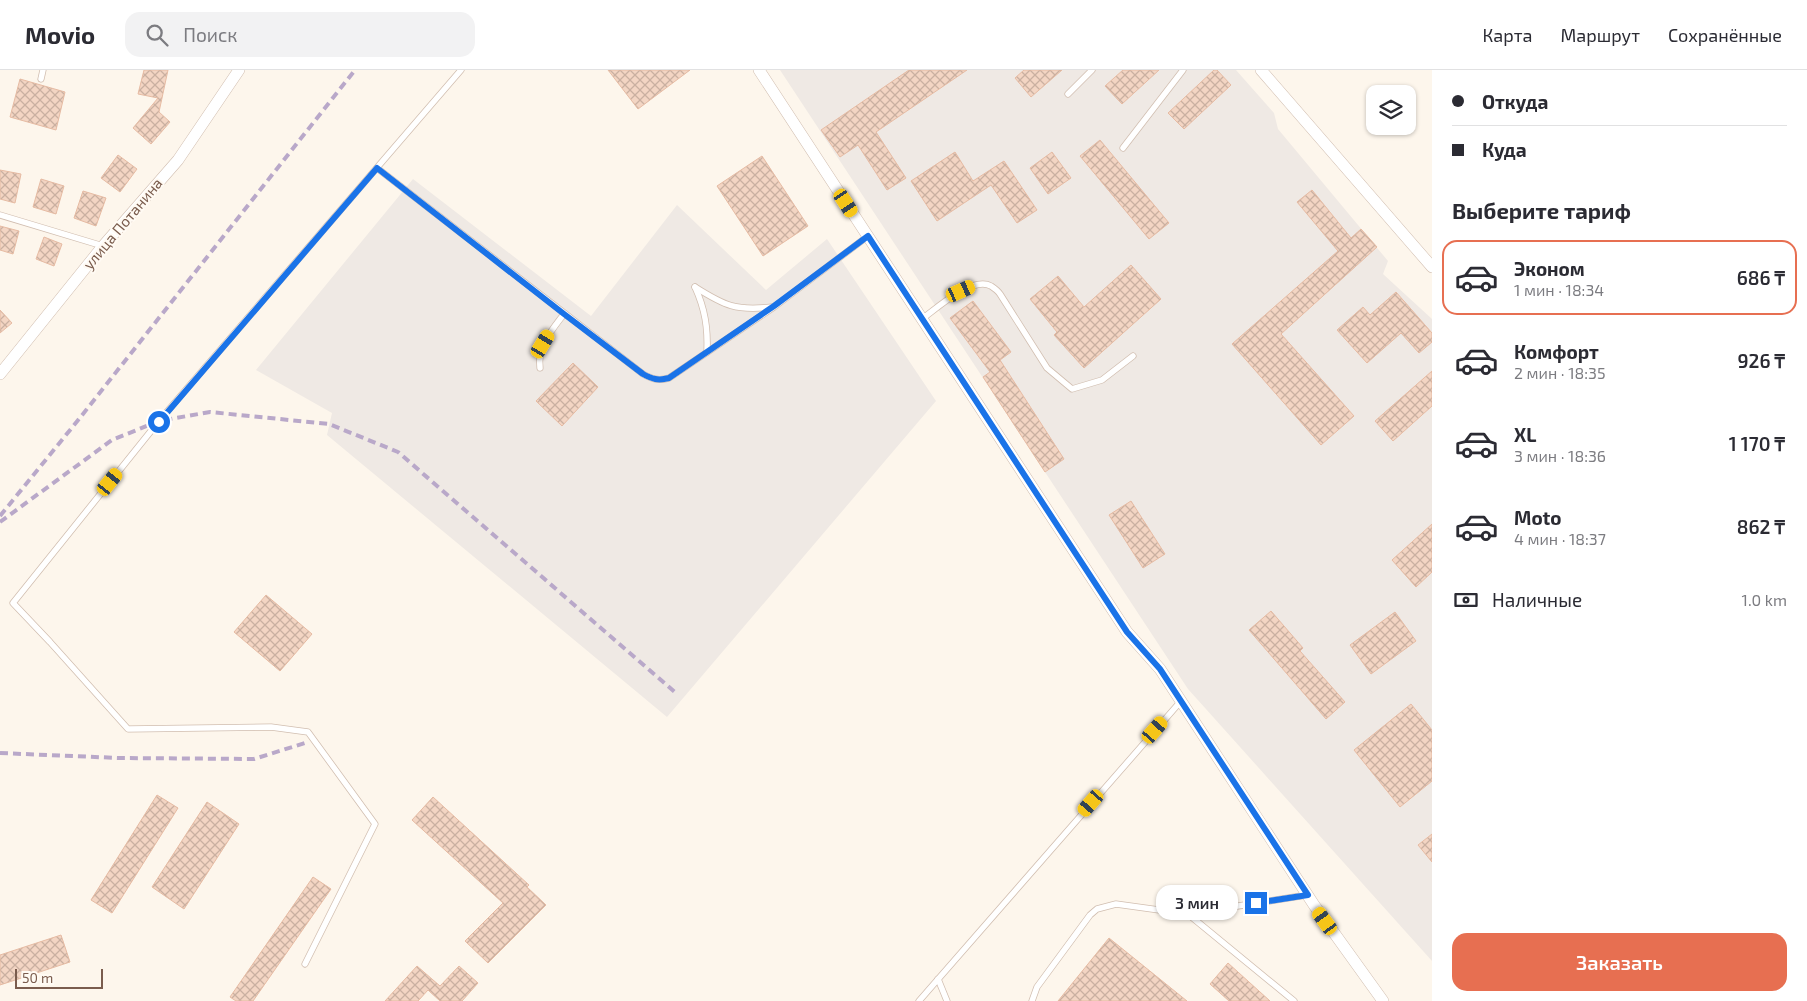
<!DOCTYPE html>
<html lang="ru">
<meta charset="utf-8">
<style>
:root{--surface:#fff;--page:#f2f2f3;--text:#2b2b33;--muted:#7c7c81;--line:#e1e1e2;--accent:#e76f51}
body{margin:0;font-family:"Exo 2",sans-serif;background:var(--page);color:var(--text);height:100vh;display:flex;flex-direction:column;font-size:19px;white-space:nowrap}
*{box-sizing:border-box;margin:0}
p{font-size:16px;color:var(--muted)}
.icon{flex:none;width:28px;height:28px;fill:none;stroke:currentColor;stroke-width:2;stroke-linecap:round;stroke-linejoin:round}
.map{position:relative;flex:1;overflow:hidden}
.panel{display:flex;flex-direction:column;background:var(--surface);width:375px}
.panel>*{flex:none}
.hud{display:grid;align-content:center;height:110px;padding:0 20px;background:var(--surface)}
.tools{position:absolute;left:1366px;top:15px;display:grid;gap:10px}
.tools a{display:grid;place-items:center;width:50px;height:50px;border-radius:10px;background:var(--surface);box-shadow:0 1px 4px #0004;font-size:25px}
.scale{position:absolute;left:15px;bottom:12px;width:88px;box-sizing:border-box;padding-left:5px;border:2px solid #7a5c4d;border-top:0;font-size:14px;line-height:18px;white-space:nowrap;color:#7a5c4d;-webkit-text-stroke:4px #fffaf3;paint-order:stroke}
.end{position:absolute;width:22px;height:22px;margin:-11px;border:6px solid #1a73e8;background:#fff;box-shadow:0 0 0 2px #fff}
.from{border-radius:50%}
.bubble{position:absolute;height:35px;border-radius:15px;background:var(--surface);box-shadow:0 1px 4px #0004;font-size:16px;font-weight:600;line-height:35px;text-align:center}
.car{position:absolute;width:15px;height:30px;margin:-15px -8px;border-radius:6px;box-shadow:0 0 4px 1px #0007;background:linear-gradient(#f5c518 24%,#345 0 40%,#f5c518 0 76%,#345 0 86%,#f5c518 0)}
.hud b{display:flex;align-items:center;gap:18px;height:48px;font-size:19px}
.hud b+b{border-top:1px solid var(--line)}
.hud i{width:12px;height:12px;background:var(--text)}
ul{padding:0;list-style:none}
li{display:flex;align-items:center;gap:15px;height:75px;margin:0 10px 8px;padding:0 10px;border:2px solid transparent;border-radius:15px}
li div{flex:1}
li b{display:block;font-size:19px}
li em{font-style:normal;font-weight:600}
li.current{border-color:var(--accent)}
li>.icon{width:45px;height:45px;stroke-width:1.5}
h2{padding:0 20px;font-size:22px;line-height:60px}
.pay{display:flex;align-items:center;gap:12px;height:55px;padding:0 20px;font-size:19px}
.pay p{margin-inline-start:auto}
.button{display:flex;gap:10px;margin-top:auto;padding:10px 20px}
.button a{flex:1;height:58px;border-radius:15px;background:var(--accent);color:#fff;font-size:20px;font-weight:600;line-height:58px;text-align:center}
header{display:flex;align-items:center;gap:30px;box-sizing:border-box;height:70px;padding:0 25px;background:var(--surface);border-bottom:1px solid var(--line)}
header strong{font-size:24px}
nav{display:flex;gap:28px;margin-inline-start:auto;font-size:18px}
.search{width:350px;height:45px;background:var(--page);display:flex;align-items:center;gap:12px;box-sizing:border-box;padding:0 18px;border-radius:15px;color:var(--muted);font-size:19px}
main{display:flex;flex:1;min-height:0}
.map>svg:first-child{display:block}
</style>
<header>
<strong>Movio</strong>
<div class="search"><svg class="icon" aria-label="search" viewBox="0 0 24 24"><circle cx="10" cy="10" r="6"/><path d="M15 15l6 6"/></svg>Поиск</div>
<nav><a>Карта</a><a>Маршрут</a><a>Сохранённые</a></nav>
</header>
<main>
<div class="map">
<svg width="1432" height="931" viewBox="0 0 1432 931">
<defs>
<pattern id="building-cross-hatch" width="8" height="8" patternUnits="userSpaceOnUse" patternTransform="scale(1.25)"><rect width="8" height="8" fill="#f3d5c3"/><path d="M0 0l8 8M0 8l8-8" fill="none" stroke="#cab0a1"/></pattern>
</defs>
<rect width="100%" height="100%" fill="#fdf6ec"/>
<g fill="#efe9e4">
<polygon points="780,0 1236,0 1274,43 1278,59 1388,191 1383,204 1432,249 1432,891 1188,619"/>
<polygon points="413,109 591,246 677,135 766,220 827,169 936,331 667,647 327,365 332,343 256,300"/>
</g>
<g fill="url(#building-cross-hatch)" stroke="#e6bba3">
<polygon points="144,0 168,0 159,42 170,52 151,74 133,58 158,28 138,24"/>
<polygon points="608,0 690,0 638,39"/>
<polygon points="909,0 967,0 876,62 906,108 887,120 858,75 840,87 821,60"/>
<polygon points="1024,0 1062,0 1031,27 1015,8"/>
<polygon points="1123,0 1159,0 1122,34 1105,16"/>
<polygon points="1214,0 1217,0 1231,15 1184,59 1168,43"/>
<polygon points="20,9 65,22 56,60 10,47"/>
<polygon points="1100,70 1169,153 1149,169 1080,86"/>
<polygon points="955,82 973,111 1004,91 1037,140 1017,153 991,115 937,151 911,111"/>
<polygon points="1052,82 1071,108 1048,124 1030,98"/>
<polygon points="118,85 137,99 120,122 101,108"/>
<polygon points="762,86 808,156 763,186 717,116"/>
<polygon points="0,100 21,104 15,133 0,129"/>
<polygon points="41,109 64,116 56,144 33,137"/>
<polygon points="1312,120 1351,168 1361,159 1377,177 1281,264 1354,346 1321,375 1232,274 1338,181 1297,132"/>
<polygon points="83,121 106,128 96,156 74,148"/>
<polygon points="0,156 19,161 13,184 0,180"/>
<polygon points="44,167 62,174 54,196 36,189"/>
<polygon points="1131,195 1161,229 1084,298 1054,265 1057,262 1030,229 1058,206 1084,237"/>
<polygon points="1396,222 1432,263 1432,272 1419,283 1401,263 1367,293 1337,260 1363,237 1370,245"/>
<polygon points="973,231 1011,282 1000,290 1064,389 1045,402 983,307 990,302 950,248"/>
<polygon points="0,240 12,253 0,263"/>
<polygon points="573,293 598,317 562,356 536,331"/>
<polygon points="1432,301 1432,336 1393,371 1375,351"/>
<polygon points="1131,431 1165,484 1143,498 1109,445"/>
<polygon points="1432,454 1432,502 1416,517 1392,490"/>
<polygon points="266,525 312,564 280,601 234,562"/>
<polygon points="1271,541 1303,578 1300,581 1345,632 1326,649 1249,560"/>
<polygon points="1395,542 1416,571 1371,604 1350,575"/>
<polygon points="1411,634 1432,660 1432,711 1400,737 1354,680"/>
<polygon points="157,725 178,738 112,843 91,830"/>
<polygon points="433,727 529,815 527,817 546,835 488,893 465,871 503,833 412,750"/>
<polygon points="207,732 239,754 184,839 152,817"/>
<polygon points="1432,764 1432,792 1418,775"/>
<polygon points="313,807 331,819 253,931 236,931 230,927"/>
<polygon points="61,865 70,892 0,915 0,885"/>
<polygon points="1109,868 1187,931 1058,931"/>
<polygon points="1228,893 1270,931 1229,931 1210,914"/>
<polygon points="417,896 440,916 459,896 478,913 462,931 440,931 428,920 418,931 385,931"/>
</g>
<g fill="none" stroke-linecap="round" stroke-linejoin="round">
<g stroke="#d1beb0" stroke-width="7">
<g id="lane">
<polyline points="41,9 43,0"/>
<polyline points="1068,24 1092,0"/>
<polyline points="1123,78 1183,0"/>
<path d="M377 98 643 304C652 309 658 311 669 308L774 237 868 166"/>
<polyline points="0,145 103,176"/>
<path d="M695 217C725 236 736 241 772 237"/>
<path d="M695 217C705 239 708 258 707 282"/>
<path d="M922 249C937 238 972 206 991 216 994 218 998 221 1000 224L1047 298 1072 319 1102 310 1133 286"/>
<path d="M540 298C537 277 551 261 564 244"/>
<polyline points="1188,844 1294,931"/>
<polyline points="305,894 375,754 308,662 271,657 128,659 50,572 13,533 159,351 461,0"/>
<polyline points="938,909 947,931"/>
<polyline points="919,931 1181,631"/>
<polyline points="1032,931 1037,917 1090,845 1097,839 1116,834 1188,844 1307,825"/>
</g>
</g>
<g stroke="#d1beb0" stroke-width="12">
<g id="street">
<polyline points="759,0 1127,562 1160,599 1314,835 1383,931"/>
<polyline points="1261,0 1432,197"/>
<polyline points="0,304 103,176 178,90 239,0"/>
</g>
</g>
<use href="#lane" stroke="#fff" stroke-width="5.5"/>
<use href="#street" stroke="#fff" stroke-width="11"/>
<g stroke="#b9a8c9" stroke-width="4" stroke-dasharray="8 5" stroke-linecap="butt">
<polyline points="0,446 79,349 355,0"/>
<polyline points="0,452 112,370 159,351 210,342 329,354 398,382 677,624"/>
<polyline points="0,683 119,688 254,689 305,673"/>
</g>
</g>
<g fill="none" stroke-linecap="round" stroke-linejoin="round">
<path stroke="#1a73e8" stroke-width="6" d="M159 352 377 98 564 244 643 304C652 309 658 311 669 308L774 236 868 166 1127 562 1160 599 1308 825 1256 833"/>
</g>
<g text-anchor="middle" stroke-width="4" stroke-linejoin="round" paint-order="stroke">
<g font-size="15" fill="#7a5c4d" stroke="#fffaf3">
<text transform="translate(123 154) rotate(-50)" y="5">улица Потанина</text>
</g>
</g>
</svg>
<div class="tools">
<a><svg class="icon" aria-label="layers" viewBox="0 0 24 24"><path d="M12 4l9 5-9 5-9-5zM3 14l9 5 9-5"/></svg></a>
</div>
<div class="scale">50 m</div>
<i class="end from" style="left:159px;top:352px"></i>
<i class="end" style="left:1256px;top:833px"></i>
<div class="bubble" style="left:1156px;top:815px;width:82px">3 мин</div>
<i class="car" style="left:846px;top:133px;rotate:147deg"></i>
<i class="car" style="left:961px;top:221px;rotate:66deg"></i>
<i class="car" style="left:543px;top:274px;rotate:31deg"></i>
<i class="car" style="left:110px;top:412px;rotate:39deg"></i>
<i class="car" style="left:1155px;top:660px;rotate:41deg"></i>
<i class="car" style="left:1091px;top:733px;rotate:221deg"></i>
<i class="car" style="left:1325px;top:851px;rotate:324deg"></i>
</div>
<section class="panel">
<div class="hud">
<b><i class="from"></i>Откуда</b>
<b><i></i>Куда</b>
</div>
<h2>Выберите тариф</h2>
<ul>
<li class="current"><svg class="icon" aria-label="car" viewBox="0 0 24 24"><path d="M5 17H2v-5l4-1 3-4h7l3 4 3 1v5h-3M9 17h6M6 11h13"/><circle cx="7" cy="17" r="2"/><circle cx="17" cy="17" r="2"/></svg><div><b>Эконом</b><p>1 мин · 18:34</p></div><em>686 ₸</em></li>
<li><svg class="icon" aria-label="car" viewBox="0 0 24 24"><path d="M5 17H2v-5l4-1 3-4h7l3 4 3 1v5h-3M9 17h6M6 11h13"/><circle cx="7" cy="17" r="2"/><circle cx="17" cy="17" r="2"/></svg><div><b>Комфорт</b><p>2 мин · 18:35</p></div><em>926 ₸</em></li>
<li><svg class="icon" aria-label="car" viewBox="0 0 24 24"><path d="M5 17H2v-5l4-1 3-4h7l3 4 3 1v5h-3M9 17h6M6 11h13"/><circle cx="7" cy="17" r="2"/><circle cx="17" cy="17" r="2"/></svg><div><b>XL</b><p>3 мин · 18:36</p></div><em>1 170 ₸</em></li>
<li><svg class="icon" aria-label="car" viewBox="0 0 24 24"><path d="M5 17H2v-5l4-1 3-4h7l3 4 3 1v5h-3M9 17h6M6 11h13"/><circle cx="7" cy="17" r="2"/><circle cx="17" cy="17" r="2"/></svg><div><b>Moto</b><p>4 мин · 18:37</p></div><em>862 ₸</em></li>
</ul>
<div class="pay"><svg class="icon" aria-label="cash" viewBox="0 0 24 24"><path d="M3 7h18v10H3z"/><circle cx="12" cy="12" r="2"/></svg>Наличные<p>1.0 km</p></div>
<div class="button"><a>Заказать</a></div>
</section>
</main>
